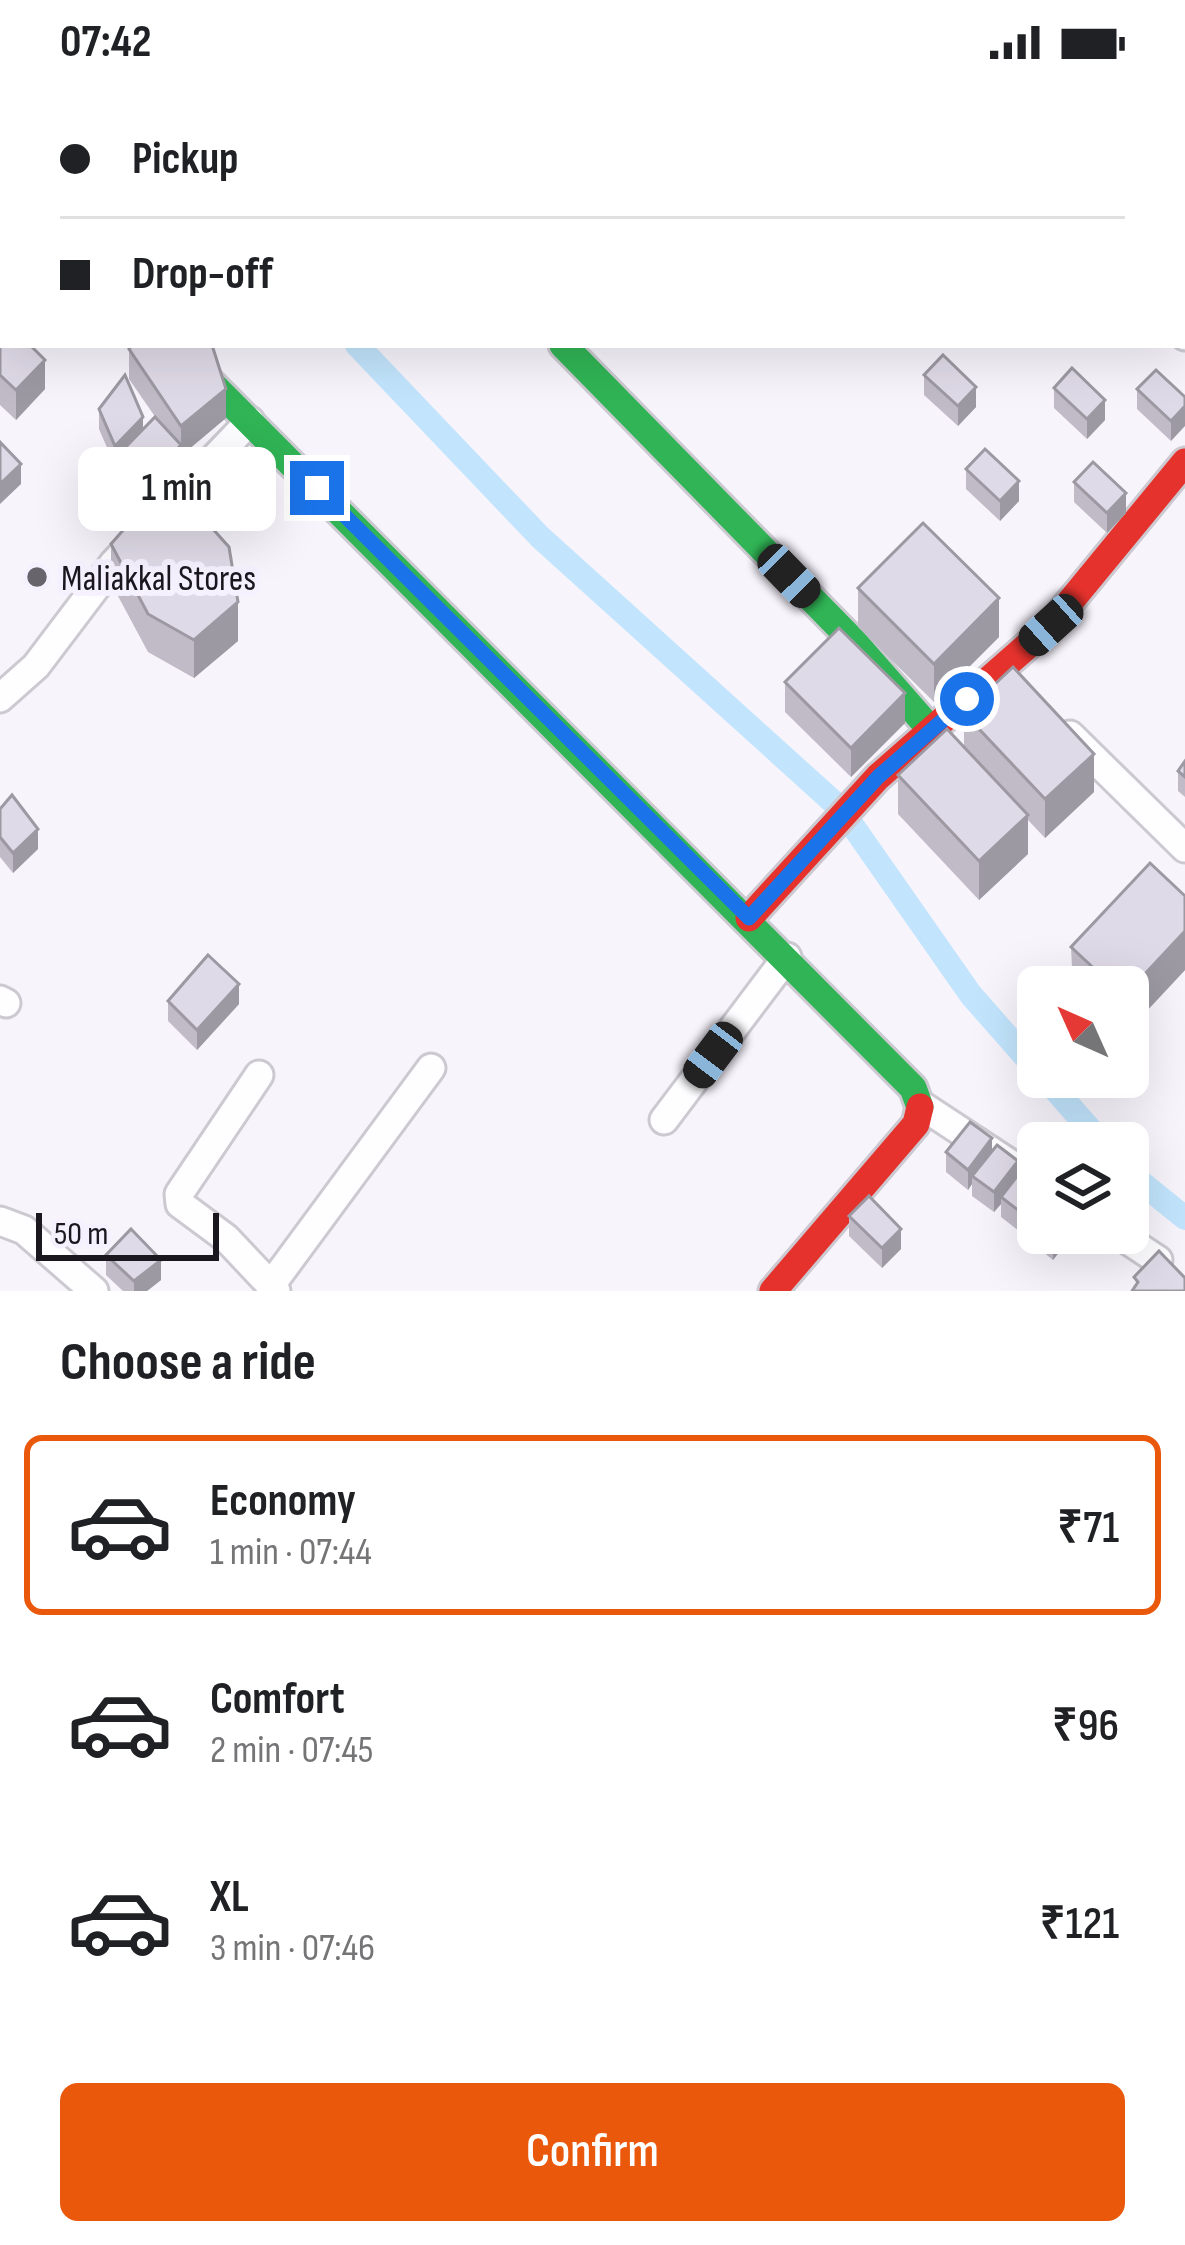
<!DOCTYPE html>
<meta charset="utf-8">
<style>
:root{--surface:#fff;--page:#f2f2f2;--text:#202124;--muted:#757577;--line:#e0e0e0;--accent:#ea580c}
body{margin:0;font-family:"Sofia Sans Condensed",sans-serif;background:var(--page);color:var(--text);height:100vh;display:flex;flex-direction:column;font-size:45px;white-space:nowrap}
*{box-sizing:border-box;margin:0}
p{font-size:39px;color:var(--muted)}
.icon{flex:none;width:66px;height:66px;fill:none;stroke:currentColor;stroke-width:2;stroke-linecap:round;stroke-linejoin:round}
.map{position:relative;height:1207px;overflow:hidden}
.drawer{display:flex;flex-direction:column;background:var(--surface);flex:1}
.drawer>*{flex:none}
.guide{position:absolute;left:0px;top:0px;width:1185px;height:264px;box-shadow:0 12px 48px #0002;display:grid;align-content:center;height:264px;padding:0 60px;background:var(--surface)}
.needle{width:78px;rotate:315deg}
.tools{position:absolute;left:1017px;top:882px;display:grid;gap:24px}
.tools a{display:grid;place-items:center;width:132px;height:132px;border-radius:18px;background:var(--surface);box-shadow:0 12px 48px #0002;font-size:60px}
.scale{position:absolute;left:36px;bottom:30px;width:183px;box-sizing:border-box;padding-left:12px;border:6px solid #1a171f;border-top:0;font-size:33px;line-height:42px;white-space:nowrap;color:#1a171f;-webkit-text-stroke:9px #f6f1ff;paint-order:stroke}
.end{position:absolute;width:54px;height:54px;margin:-27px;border:15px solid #1a73e8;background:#fff;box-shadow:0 0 0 6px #fff}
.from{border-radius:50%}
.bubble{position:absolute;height:84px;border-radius:18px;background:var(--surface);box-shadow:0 12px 48px #0002;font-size:39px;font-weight:600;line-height:84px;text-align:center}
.car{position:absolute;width:36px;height:72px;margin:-36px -18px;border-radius:15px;box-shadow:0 0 9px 3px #0007;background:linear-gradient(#222 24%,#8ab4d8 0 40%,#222 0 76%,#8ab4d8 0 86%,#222 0)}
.guide b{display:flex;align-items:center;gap:42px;height:114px;font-size:45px}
.guide b+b{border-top:3px solid var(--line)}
.guide i{width:30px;height:30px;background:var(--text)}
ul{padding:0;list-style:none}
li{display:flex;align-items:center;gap:36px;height:180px;margin:0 24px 18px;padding:0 36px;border:6px solid transparent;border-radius:18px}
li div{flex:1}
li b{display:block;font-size:45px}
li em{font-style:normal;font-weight:600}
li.selected{border-color:var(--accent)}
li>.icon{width:108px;height:108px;stroke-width:1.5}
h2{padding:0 60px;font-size:54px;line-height:144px}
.action{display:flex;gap:24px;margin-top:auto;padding:24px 60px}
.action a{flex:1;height:138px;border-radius:18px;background:var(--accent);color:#fff;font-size:48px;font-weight:600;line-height:138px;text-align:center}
.status{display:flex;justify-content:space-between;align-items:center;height:84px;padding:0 60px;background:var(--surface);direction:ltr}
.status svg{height:33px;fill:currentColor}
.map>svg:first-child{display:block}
</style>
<div class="status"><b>07:42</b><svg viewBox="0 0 49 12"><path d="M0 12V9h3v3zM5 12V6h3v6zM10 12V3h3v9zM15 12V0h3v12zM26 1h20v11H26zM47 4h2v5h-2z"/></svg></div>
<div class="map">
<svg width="1185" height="1207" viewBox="0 0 1185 1207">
<rect width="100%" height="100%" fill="#f7f4fc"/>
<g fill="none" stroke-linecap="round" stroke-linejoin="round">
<g stroke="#c2e5fd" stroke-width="24">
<polyline points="75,0 78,3"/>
<polyline points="357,261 540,453 841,725 971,911 1038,987"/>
<polyline points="1044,993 1102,1059"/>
<polyline points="1128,1088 1185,1134"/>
</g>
<g stroke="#ccc9d1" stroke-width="33">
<g id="street">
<polyline points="333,0 335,3"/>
<polyline points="827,0 830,3"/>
<polyline points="226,3 233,0"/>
<polyline points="1182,17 1185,23"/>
<polyline points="1182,250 1185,252"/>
<polyline points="0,614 36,582 114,479 250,337"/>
<polyline points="1070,651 1185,764"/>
<polyline points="0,916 6,919"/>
<polyline points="259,991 179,1110 180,1120 226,1154 276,1207"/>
<polyline points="921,1021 1038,1098"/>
<polyline points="664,1036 787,873"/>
<polyline points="0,1137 24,1146 94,1207"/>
<polyline points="1117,1149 1158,1176"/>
<polyline points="271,1201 431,984"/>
</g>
</g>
<g stroke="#ccc9d1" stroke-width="33">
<g id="fast">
<polyline points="173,261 913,1004 920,1023"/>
<polyline points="563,261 854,558 931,646"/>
</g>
</g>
<g stroke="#ccc9d1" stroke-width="33">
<g id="jam">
<polyline points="749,834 878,693 1051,541 1185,378"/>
<polyline points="773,1207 916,1040 920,1023"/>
</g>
</g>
<use href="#street" stroke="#fefdff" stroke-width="27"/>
<use href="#fast" stroke="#30b455" stroke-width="27"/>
<use href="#jam" stroke="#e5322d" stroke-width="27"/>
</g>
<g fill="#c0bbc7">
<polygon points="914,0 980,0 981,3 917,3"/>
<polygon points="1120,0 1167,0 1167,3 1122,3"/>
<polygon points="3,144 3,230 0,227 0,147"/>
<polygon points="0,232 45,305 16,336 0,321"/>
<polygon points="129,265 226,334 181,371 181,381 143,419 115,394 115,382 99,345 99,325 143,345 156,334 129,295"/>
<polygon points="924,291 976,323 958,342 924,311"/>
<polygon points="1054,304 1105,336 1087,355 1054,324"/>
<polygon points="1137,305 1185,313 1171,357 1137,325"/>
<polygon points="966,385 1019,417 1000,437 966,405"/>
<polygon points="1074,398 1126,429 1107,449 1074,418"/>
<polygon points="111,460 238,557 194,594 148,568 111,499"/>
<polygon points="858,504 999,553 934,618 858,543"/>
<polygon points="785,598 905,639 851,693 785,628"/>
<polygon points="964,629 1094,708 1045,754 1028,736 1028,770 979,816 898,730 898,691 964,663"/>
<polygon points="1185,677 1185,713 1178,707 1178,687"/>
<polygon points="0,725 38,765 13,789 0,773"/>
<polygon points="1185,812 1185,886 1128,947 1128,903 1073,903 1071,863"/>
<polygon points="168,917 239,920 197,966 168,937"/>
<polygon points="992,1066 1018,1091 1025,1082 1023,1150 1001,1133 1001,1120 994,1128 972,1112 972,1100 968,1106 946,1088 946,1068"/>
<polygon points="1038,1131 1038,1149 1074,1149 1053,1176 1032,1159 1032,1139"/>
<polygon points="849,1132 901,1165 882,1184 849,1152"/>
<polygon points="106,1171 161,1196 147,1207 123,1207 106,1191"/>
</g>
<g fill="#9c99a2">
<rect x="747" y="0" width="36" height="3"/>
<rect x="1147" y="0" width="20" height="3"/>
<polygon points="3,73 3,103 0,106 0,76"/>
<polygon points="45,276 45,305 16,336 16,306"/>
<polygon points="976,303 976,323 958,342 958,322"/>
<polygon points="226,305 226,334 181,372 181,342"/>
<polygon points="1105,316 1105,336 1087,355 1087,335"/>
<polygon points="1185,322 1185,342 1171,357 1171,337"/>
<polygon points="143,333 143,353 115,374 115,382 115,362"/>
<polygon points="181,361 181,381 143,419 143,399"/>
<polygon points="21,380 21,400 0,420 0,400"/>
<polygon points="1019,397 1019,417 1000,437 1000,417"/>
<polygon points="1126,409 1126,429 1107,449 1107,429"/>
<polygon points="999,514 999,553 934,618 934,580"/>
<polygon points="238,518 238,557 194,594 194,556"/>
<polygon points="905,609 905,639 851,693 851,664"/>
<polygon points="1094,670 1094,708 1045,754 1045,715"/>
<polygon points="1028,731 1028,770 979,816 979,777"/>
<polygon points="38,745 38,765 13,789 13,769"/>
<polygon points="1185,847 1185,886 1128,947 1128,908"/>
<polygon points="239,900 239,920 197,966 197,946"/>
<polygon points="992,1054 992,1074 972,1092 972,1100 968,1106 968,1086"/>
<polygon points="1018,1077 1018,1097 1001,1113 1001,1120 994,1128 994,1108"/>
<polygon points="1038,1111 1038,1131 1023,1150 1023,1130"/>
<polygon points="901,1145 901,1165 882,1184 882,1164"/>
<polygon points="1059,1149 1074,1149 1053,1176 1053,1156"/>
<polygon points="161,1176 161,1196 147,1207 134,1207 134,1197"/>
</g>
<g fill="#dfdae7" stroke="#9c99a2" stroke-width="3">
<polygon points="562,0 672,0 673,3 563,3"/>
<polygon points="696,0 730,0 732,3 699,3"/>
<polygon points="956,0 978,0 981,3 959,3"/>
<polygon points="3,144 3,201 0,198 0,147"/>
<polygon points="0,232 3,235 3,261 30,261 45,276 16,306 0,291"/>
<polygon points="132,261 212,261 226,305 181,342 129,265"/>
<polygon points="943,271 976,303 958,322 924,291"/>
<polygon points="1072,284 1105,316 1087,335 1054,304"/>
<polygon points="1156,286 1185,313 1185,322 1171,337 1137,305"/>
<polygon points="125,291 143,333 115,362 99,325"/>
<polygon points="155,333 181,361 143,399 115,374"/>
<polygon points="0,358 21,380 0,400"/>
<polygon points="985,365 1019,397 1000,417 966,385"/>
<polygon points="1093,378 1126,409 1107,429 1074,398"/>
<polygon points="168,395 229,463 238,518 194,556 148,530 111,460"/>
<polygon points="923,439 999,514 934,580 858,504"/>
<polygon points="839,544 905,609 851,664 785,598"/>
<polygon points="1013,583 1094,670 1045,715 964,629"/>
<polygon points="947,645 1028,731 979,777 898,691"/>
<polygon points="1185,677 1185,693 1178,687"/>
<polygon points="12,711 38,745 13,769 0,753 0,725"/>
<polygon points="1150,779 1185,812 1185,847 1128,908 1128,903 1114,903 1071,863"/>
<polygon points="208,871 239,900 197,946 168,917"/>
<polygon points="970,1038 992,1054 968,1086 946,1068"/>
<polygon points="997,1061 1018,1077 994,1108 972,1092"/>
<polygon points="1025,1082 1038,1092 1038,1111 1023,1130 1001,1113"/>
<polygon points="869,1112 901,1145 882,1164 849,1132"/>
<polygon points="131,1145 161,1176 134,1197 106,1171"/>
<polygon points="1044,1149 1059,1149 1053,1156"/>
<polygon points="1159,1167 1185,1194 1185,1207 1132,1207 1138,1198 1134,1193"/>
</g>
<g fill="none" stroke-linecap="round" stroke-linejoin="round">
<polyline stroke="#1a73e8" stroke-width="15" points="317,404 749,834 878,693 967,615"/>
</g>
<circle fill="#67646c" stroke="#f6f1ff" stroke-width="4.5" cx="37" cy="493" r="12"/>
<g text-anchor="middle" stroke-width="12" stroke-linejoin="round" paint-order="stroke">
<g font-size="36" fill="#1a171f" stroke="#f6f1ff" text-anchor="start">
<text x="61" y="506">Maliakkal Stores</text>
</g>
</g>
</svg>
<div class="tools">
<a><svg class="needle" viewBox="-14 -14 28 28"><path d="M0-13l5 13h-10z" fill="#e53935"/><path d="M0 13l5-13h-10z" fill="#757577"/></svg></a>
<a><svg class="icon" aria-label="layers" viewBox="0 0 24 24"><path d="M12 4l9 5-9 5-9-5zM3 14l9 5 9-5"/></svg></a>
</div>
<div class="scale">50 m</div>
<i class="end from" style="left:967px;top:615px"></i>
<i class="end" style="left:317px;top:404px"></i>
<div class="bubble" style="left:78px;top:363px;width:198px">1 min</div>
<i class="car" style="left:789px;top:492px;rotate:136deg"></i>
<i class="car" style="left:1051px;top:541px;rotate:228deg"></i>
<i class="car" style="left:713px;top:971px;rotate:217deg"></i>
<div class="guide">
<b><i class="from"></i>Pickup</b>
<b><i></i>Drop-off</b>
</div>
</div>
<section class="drawer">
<h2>Choose a ride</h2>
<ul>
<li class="selected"><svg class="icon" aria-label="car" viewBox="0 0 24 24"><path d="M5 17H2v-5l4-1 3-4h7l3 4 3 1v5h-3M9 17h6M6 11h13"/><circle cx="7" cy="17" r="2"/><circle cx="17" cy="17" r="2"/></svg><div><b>Economy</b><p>1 min · 07:44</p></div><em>₹71</em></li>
<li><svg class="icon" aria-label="car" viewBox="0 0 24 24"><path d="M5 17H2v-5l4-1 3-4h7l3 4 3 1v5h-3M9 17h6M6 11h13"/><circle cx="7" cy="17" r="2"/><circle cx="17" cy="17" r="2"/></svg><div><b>Comfort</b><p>2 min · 07:45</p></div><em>₹96</em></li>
<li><svg class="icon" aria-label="car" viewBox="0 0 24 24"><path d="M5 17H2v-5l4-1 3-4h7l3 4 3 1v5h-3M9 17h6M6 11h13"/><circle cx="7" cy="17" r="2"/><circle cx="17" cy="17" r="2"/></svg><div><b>XL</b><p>3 min · 07:46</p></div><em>₹121</em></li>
</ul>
<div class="action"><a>Confirm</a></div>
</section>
